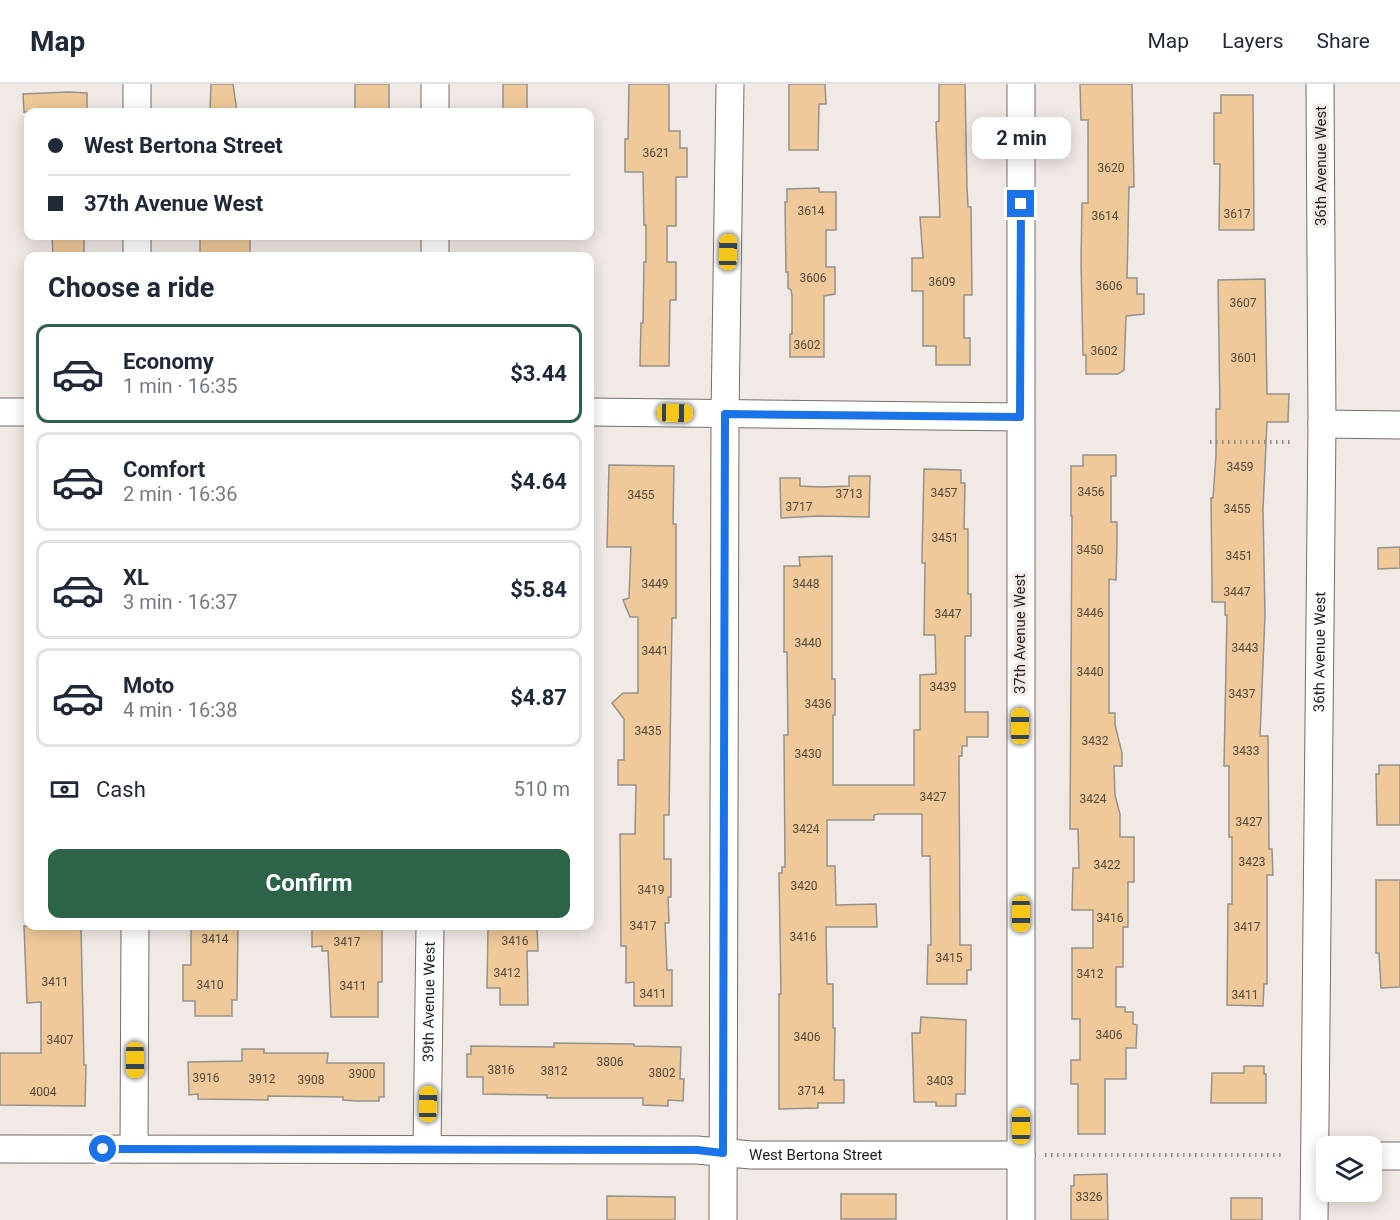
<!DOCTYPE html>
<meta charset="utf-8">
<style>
:root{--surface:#fff;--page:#f6f6f7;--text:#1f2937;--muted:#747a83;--line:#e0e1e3;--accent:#2d6349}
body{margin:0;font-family:Roboto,sans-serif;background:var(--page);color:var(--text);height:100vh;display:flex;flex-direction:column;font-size:22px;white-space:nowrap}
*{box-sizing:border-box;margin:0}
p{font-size:20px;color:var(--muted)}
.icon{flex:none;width:33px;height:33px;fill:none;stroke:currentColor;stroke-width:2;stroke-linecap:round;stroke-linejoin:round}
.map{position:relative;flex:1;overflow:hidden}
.sheet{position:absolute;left:24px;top:168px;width:570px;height:678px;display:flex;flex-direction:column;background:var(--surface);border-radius:12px;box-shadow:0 3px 15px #0003}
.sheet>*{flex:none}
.top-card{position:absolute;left:24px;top:24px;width:570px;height:132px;border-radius:12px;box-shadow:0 3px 15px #0003;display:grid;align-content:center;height:132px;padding:0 24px;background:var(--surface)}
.fabs{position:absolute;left:1316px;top:1052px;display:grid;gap:12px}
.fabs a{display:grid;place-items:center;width:66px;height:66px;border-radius:12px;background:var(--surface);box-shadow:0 3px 15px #0003;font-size:30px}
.end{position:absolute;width:27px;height:27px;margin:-14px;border:8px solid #1a73e8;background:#fff;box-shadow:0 0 0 3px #fff}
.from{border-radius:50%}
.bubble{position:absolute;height:42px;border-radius:12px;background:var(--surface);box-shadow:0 3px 15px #0003;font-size:20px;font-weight:700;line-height:42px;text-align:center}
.car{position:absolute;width:18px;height:36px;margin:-18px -9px;border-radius:8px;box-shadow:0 0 4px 2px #0007;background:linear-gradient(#f5c518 24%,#345 0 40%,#f5c518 0 76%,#345 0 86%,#f5c518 0)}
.top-card b{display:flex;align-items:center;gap:21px;height:57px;font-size:22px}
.top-card b+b{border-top:2px solid var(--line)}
.top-card i{width:15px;height:15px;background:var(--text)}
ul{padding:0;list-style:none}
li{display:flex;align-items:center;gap:18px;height:99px;margin:0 12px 9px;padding:0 12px;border:3px solid var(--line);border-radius:12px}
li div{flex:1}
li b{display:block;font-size:22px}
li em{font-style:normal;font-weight:700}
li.on{border-color:var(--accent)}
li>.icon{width:54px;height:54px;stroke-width:1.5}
h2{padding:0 24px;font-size:27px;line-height:72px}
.pay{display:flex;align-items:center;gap:15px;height:66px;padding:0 24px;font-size:22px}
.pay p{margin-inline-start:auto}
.button{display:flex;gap:12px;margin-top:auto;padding:12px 24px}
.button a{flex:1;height:69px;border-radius:12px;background:var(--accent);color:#fff;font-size:24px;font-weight:700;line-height:69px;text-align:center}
header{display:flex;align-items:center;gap:36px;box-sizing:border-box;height:84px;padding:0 30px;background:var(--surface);border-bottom:2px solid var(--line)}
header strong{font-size:28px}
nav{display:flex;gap:33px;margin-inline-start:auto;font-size:21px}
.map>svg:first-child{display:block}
</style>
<header>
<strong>Map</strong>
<nav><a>Map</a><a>Layers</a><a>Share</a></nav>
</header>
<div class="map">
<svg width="1400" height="1136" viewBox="0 0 1400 1136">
<rect width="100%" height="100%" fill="#f1e9e5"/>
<g fill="#efc99a" stroke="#96918b" stroke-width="1.5">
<polygon points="211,0 233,0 237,28 210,28"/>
<rect x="355" y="0" width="34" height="28"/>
<rect x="503" y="0" width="24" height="28"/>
<polygon points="629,0 669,0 669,47 680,47 680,64 687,64 687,93 676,93 676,142 667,142 667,178 676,178 676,216 670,216 669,282 640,282 641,239 643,239 644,178 646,178 646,141 644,141 643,88 625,88 625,55 628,55"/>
<polygon points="789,0 825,0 826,20 819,20 818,66 789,66"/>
<polygon points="939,0 965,0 967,103 968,123 971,123 972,211 964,211 964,254 970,254 970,281 936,281 936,262 923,262 923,207 912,207 912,174 923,174 920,133 940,133 936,38 939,37"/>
<polygon points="1080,0 1132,0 1134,103 1129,103 1127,194 1137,194 1137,210 1144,210 1144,230 1126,232 1124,286 1118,290 1086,290 1086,271 1083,271 1081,177 1082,119 1088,119 1088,36 1081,36"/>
<polygon points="68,8 87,9 87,28 24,28 23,10"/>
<polygon points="1221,11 1253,11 1254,146 1219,146 1220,80 1214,80 1214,29 1221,29"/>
<polygon points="819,104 819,108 836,108 836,146 826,146 826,183 835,183 835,210 824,212 824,273 790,273 790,250 792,250 792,212 791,206 788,204 788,188 786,188 785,118 787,118 787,105"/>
<polygon points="52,152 84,152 84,172 53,172"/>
<rect x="200" y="152" width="50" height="20"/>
<polygon points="1265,195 1267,310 1289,310 1288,338 1267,338 1263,425 1265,531 1260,652 1268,652 1269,765 1272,765 1273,791 1267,791 1267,900 1264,900 1263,922 1227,921 1228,820 1232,820 1232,753 1229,753 1229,682 1224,682 1227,531 1225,531 1225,518 1212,518 1212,498 1211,414 1213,414 1216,371 1216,325 1220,325 1218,196"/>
<polygon points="1083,371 1116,371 1116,392 1111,392 1111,438 1117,438 1117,457 1116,496 1109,495 1109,629 1115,629 1115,641 1122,669 1122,682 1114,682 1115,711 1120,730 1120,753 1134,753 1134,798 1128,798 1128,843 1123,843 1123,883 1116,883 1116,923 1125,923 1125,928 1133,928 1133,940 1137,941 1136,964 1126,964 1126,995 1105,995 1105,1050 1078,1050 1078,1000 1071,1000 1071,976 1080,976 1080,935 1072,935 1072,864 1093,864 1093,826 1072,826 1073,784 1079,784 1078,745 1070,745 1072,432 1071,432 1071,382 1083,382"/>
<polygon points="609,381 674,382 673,440 676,440 676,534 672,534 669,731 664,731 664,775 671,775 671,813 668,813 669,839 665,839 667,886 672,886 672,922 634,922 634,898 626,899 626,862 621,862 620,750 635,750 636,701 618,701 618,676 624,676 624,635 612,619 623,609 638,609 638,533 630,533 623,516 629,514 631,463 607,463"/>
<polygon points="924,385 961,386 961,399 965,399 964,445 968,445 968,510 971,510 971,552 965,552 965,628 988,628 988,653 967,653 967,662 962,662 962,672 959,672 960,861 971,861 971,886 967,886 967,900 927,900 928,861 931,861 930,772 922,772 922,730 878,730 874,731 874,736 827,736 827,782 835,782 836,821 876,820 877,843 826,843 827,900 833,900 833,944 835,944 834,996 844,996 844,1019 818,1019 818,1024 779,1025 779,910 781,910 779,789 782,789 782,783 785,783 784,651 788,651 787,568 784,568 784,482 800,482 799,473 832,472 832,595 835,595 835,631 833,631 833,701 914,701 914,646 920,646 920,591 936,590 935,551 924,551 925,479 922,479 922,472"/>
<polygon points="849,392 870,392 869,433 818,432 781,434 780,394 800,394 800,402 821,403 849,402"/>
<polygon points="1400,463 1400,484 1378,485 1378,464"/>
<polygon points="1379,681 1400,681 1400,741 1377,741 1376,690 1379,690"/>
<polygon points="1376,796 1400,796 1400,903 1381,904 1379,869 1376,869"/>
<polygon points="24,842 81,842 84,981 86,981 85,1022 0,1021 0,969 41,969 41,918 27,919"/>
<polygon points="200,842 238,842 237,916 232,916 232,932 195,932 195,917 183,917 183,881 191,881 191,844 200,844"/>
<polygon points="312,842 382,842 382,898 378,898 378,933 331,933 328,867 322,867 322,862 312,863"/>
<polygon points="488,842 537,842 538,867 527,867 528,921 500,921 500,904 487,904"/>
<polygon points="921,933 966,936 965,1010 956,1010 956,1022 936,1022 936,1018 914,1018 912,949 920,949"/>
<polygon points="554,959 634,960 634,962 681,963 680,995 684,995 683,1017 668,1016 668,1022 643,1021 643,1014 547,1014 547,1011 483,1010 483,993 467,993 467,970 471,970 471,962 554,963"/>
<polygon points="242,965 264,965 264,969 328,969 327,979 384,979 384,1013 379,1013 379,1017 356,1017 343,1016 343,1013 268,1012 268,1016 198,1015 198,1010 189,1011 188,978 242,977"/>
<polygon points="1244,982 1264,982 1264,990 1266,990 1266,1019 1211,1019 1212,989 1244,989"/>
<polygon points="1107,1090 1108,1136 1071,1136 1071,1102 1074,1102 1074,1091"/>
<rect x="841" y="1110" width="55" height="25"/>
<polygon points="607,1112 675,1113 675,1136 607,1136"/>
<rect x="1231" y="1114" width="31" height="22"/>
</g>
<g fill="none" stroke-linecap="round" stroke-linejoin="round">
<g stroke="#746e6a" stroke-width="29">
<g id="minor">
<polyline points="137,0 137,28"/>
<polyline points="435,0 435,28"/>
<polyline points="1021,0 1021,1136"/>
<polyline points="137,152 137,172"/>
<polyline points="435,152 435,172"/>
<polyline points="0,328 28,328"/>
<polyline points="590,328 1020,333"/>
<polyline points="1322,340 1400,341"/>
<path id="s1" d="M0 1065 697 1066 751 1071H1021"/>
<polyline points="134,1065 135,842"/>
<path id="s2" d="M427 1065 430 842"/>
<polyline points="1371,1072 1400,1072"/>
<polyline points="723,1136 725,330 730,0"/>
<path id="s3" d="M1314 1136 1322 340 1320 0"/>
</g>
</g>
<g stroke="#8f8a86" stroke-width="4" stroke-dasharray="1.5 4.5" stroke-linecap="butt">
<polyline points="1210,358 1291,358"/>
<polyline points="1045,1071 1284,1071"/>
</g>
<use href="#minor" stroke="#fff" stroke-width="27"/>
</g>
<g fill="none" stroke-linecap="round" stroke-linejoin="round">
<polyline stroke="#1a73e8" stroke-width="8" points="103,1065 697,1066 723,1069 725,330 1020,333 1021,120"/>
</g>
<g text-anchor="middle" stroke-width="6" stroke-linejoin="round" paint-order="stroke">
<g font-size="12" fill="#54493c">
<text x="656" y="73">3621</text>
<text x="1111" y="88">3620</text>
<text x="811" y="131">3614</text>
<text x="1237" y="134">3617</text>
<text x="1105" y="136">3614</text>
<text x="813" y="198">3606</text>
<text x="942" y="202">3609</text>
<text x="1109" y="206">3606</text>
<text x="1243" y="223">3607</text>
<text x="807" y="265">3602</text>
<text x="1104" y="271">3602</text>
<text x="1244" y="278">3601</text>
<text x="1240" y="387">3459</text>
<text x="1091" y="412">3456</text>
<text x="944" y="413">3457</text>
<text x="849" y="414">3713</text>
<text x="641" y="415">3455</text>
<text x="799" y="427">3717</text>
<text x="1237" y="429">3455</text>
<text x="945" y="458">3451</text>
<text x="1090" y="470">3450</text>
<text x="1239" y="476">3451</text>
<text x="655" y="504">3449</text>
<text x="806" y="504">3448</text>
<text x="1237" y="512">3447</text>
<text x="1090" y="533">3446</text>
<text x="948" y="534">3447</text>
<text x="808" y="563">3440</text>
<text x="1245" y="568">3443</text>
<text x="655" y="571">3441</text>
<text x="1090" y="592">3440</text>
<text x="943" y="607">3439</text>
<text x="1242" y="614">3437</text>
<text x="818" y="624">3436</text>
<text x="648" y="651">3435</text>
<text x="1095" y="661">3432</text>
<text x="1246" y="671">3433</text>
<text x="808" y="674">3430</text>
<text x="933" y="717">3427</text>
<text x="1093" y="719">3424</text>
<text x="1249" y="742">3427</text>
<text x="806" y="749">3424</text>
<text x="1252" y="782">3423</text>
<text x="1107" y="785">3422</text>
<text x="804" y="806">3420</text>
<text x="651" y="810">3419</text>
<text x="1110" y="838">3416</text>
<text x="643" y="846">3417</text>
<text x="1247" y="847">3417</text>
<text x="803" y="857">3416</text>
<text x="215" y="859">3414</text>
<text x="515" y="861">3416</text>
<text x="347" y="862">3417</text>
<text x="949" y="878">3415</text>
<text x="507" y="893">3412</text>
<text x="1090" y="894">3412</text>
<text x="55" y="902">3411</text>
<text x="210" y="905">3410</text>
<text x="353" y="906">3411</text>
<text x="653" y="914">3411</text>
<text x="1245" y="915">3411</text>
<text x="1109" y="955">3406</text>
<text x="807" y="957">3406</text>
<text x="60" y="960">3407</text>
<text x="610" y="982">3806</text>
<text x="501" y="990">3816</text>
<text x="554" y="991">3812</text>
<text x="662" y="993">3802</text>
<text x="362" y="994">3900</text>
<text x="206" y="998">3916</text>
<text x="262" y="999">3912</text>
<text x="311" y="1000">3908</text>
<text x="940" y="1001">3403</text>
<text x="811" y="1011">3714</text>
<text x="43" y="1012">4004</text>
<text x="1089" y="1117">3326</text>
</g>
<g font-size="15" fill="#201e1c" stroke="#f1e9e5">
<text transform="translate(1321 82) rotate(-90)" y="5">36th Avenue West</text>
<text transform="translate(1020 550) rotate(-90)" y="5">37th Avenue West</text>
<text dy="5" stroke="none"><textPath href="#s3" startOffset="568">36th Avenue West</textPath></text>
<text dy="5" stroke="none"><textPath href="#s2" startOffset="147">39th Avenue West</textPath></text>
<text dy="5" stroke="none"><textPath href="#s1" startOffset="816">West Bertona Street</textPath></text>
</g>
</g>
</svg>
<div class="fabs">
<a><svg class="icon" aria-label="layers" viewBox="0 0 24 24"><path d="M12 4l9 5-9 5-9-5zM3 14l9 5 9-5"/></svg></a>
</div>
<i class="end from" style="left:103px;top:1065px"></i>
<i class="end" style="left:1021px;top:120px"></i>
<div class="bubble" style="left:972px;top:33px;width:99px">2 min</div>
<i class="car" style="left:728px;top:168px;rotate:1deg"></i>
<i class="car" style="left:675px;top:329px;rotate:91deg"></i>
<i class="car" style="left:1020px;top:642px;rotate:0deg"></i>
<i class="car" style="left:1021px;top:830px;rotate:180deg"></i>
<i class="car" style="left:135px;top:976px;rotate:180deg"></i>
<i class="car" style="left:428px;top:1020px;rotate:1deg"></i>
<i class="car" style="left:1021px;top:1042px;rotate:0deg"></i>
<div class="top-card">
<b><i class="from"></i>West Bertona Street</b>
<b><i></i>37th Avenue West</b>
</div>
<section class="sheet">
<h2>Choose a ride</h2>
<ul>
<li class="on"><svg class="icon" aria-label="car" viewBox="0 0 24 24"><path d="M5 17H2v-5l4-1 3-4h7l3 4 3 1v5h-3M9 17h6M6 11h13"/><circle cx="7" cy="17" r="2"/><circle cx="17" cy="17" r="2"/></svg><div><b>Economy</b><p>1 min · 16:35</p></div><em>$3.44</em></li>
<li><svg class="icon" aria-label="car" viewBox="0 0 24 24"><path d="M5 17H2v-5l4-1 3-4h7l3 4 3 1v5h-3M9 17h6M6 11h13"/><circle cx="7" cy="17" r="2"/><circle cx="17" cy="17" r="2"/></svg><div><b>Comfort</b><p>2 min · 16:36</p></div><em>$4.64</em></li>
<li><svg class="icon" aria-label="car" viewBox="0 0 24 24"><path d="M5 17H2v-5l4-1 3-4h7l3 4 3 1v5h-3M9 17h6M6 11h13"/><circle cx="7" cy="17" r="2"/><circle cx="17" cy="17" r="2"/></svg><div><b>XL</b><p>3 min · 16:37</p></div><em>$5.84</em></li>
<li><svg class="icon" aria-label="car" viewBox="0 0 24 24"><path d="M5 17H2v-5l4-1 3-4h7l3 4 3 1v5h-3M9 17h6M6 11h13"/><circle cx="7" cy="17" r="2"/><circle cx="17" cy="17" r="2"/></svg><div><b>Moto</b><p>4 min · 16:38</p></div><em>$4.87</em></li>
</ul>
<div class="pay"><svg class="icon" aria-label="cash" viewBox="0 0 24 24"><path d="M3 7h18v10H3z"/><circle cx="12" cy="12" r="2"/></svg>Cash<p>510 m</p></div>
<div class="button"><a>Confirm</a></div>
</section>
</div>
